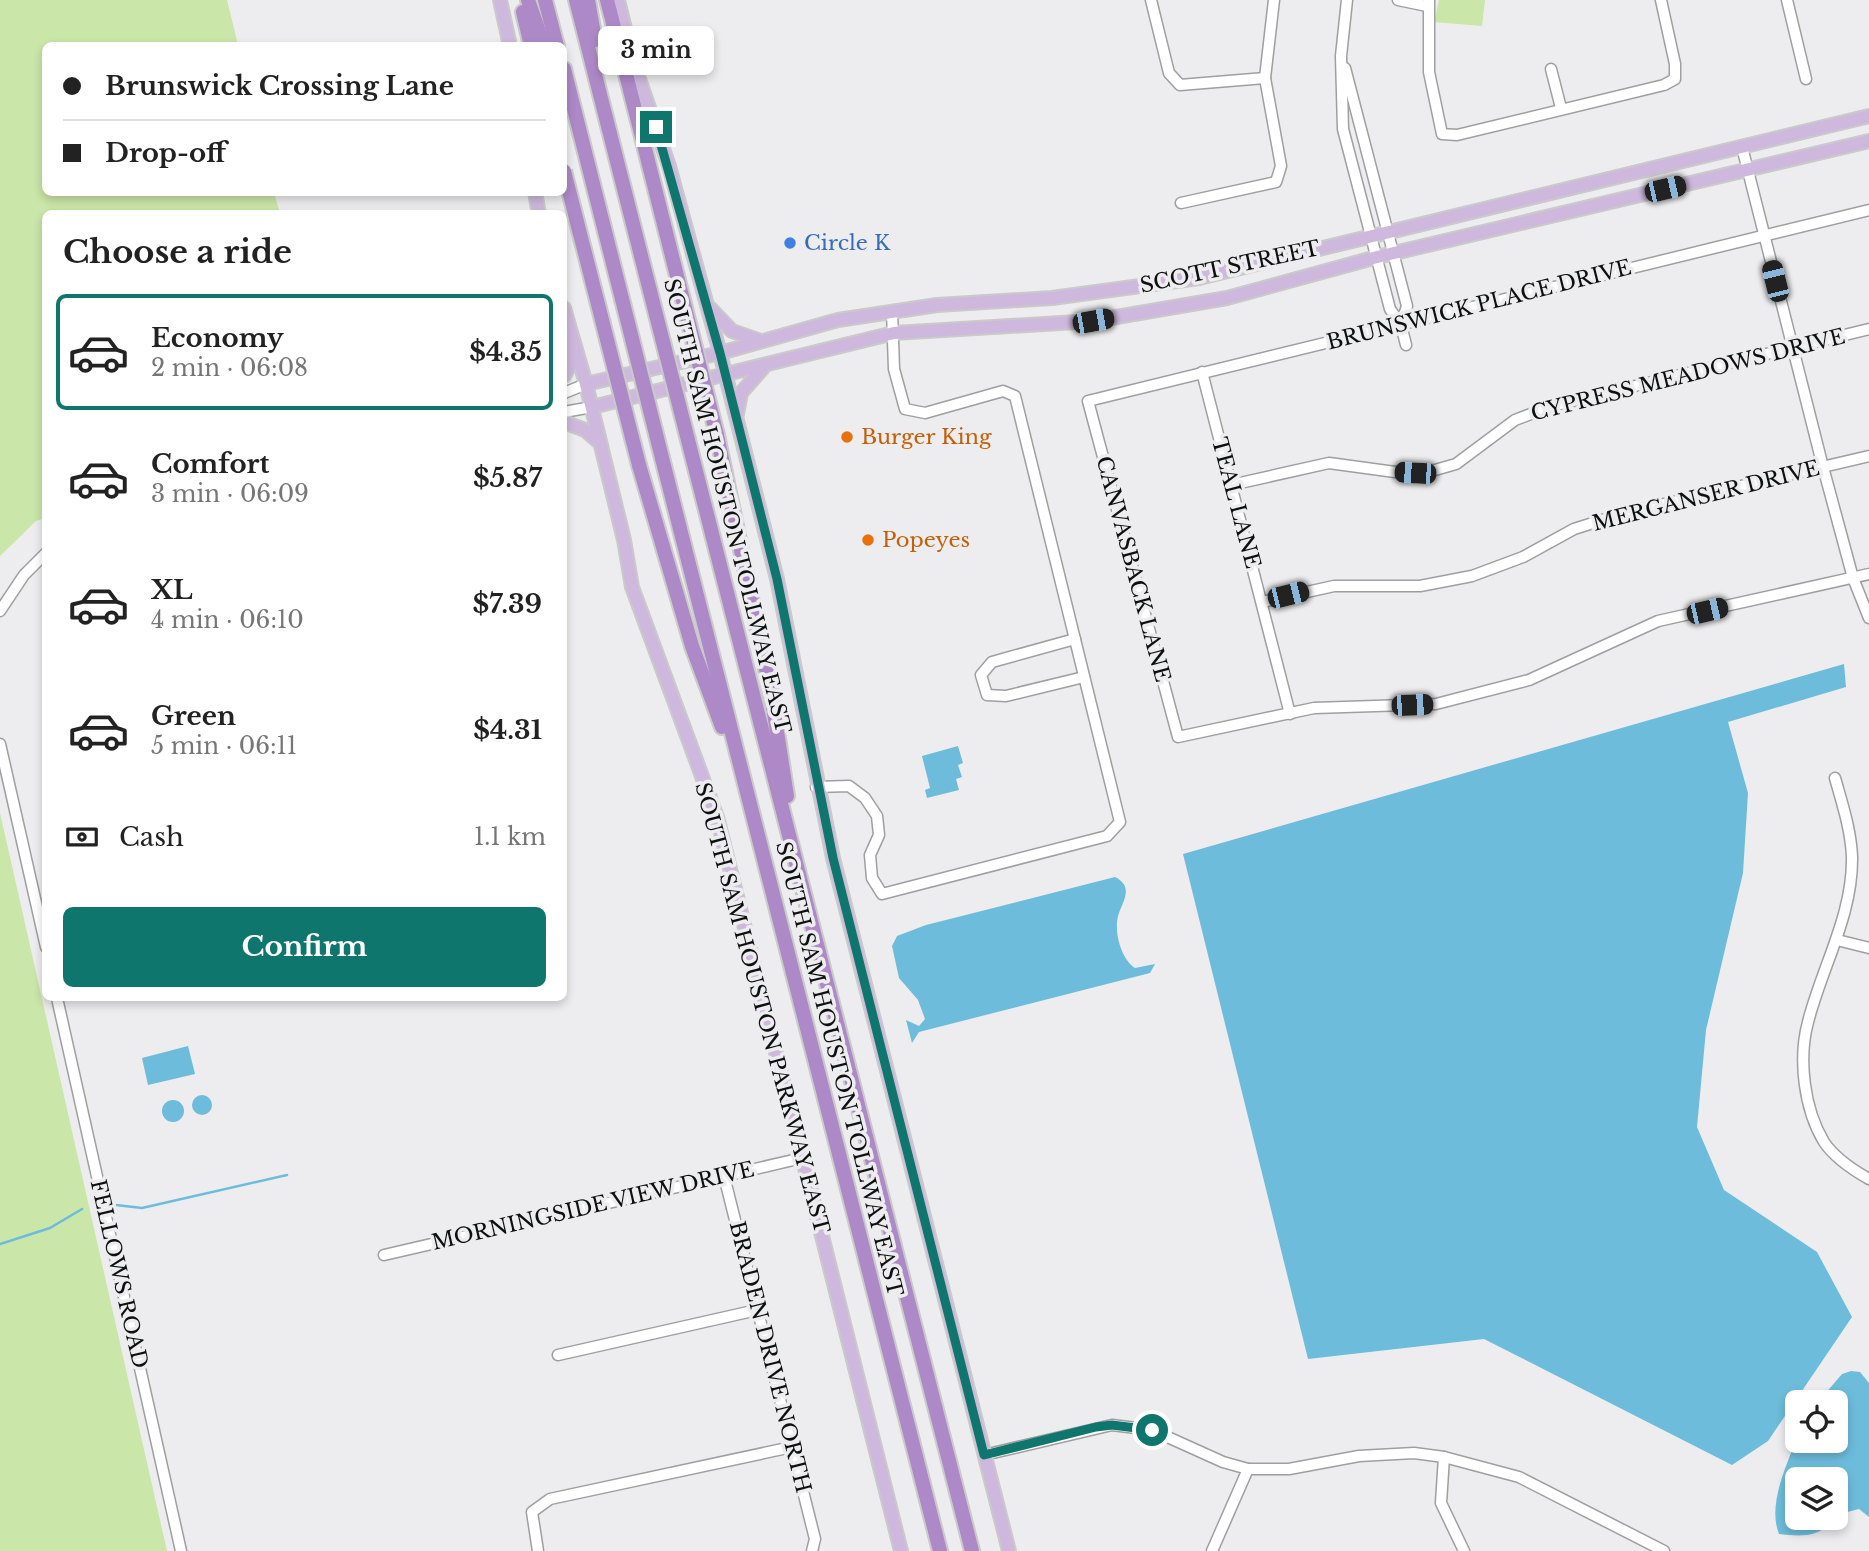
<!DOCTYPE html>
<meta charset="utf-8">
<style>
:root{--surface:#fff;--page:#f6f6f6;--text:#222;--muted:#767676;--line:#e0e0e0;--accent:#0f766e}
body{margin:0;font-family:"Libre Baskerville",serif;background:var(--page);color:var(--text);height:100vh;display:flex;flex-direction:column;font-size:26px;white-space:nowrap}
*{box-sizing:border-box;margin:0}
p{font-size:23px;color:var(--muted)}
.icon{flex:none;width:38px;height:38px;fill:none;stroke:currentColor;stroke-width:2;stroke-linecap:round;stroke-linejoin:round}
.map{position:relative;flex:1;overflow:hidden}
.details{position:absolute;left:42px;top:210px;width:525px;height:791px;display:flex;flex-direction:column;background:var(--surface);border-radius:10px;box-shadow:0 4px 10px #0003}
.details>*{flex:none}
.hud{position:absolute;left:42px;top:42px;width:525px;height:154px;border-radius:10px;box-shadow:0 4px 10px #0003;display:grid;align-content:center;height:154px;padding:0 21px;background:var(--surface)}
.controls{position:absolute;left:1785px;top:1390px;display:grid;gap:14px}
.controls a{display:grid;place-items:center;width:63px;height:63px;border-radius:10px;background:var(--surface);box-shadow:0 4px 10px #0003;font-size:35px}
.end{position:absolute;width:32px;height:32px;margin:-16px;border:9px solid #0f766e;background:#fff;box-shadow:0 0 0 4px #fff}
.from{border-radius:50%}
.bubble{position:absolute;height:49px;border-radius:10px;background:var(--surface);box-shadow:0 4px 10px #0003;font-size:23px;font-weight:700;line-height:49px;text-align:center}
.car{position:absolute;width:21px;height:42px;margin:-21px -10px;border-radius:9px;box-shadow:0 0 5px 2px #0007;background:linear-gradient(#222 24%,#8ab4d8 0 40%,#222 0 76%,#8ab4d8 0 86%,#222 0)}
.hud b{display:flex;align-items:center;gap:24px;height:66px;font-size:26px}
.hud b+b{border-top:2px solid var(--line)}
.hud i{width:18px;height:18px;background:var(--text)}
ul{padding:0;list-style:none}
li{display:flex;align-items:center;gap:21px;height:116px;margin:0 14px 10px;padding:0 7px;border:4px solid transparent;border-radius:10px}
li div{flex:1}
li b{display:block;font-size:26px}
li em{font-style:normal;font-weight:700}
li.active{border-color:var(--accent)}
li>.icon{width:63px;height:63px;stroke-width:1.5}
h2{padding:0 21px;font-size:32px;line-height:84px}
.pay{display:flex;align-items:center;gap:18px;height:77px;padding:0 21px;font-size:26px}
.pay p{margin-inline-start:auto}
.button{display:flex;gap:14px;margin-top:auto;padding:14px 21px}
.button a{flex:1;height:80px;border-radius:10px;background:var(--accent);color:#fff;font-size:28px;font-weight:700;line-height:80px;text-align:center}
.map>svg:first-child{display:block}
</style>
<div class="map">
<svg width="1869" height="1551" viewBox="0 0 1869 1551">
<rect width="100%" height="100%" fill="#ededef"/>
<g fill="#cae6a8">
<polygon points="0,0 227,0 238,45 46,46 46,192 274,193 280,213 46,214 45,518 36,521 0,556"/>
<polygon points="1439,0 1485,0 1482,26 1434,22"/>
<polygon points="0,813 167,1551 0,1551"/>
</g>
<g fill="#6dbcdc">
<polygon points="1844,664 1846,687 1728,722 1748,793 1743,873 1706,1030 1697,1127 1724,1190 1817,1252 1852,1317 1768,1441 1732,1465 1484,1339 1308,1359 1183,854"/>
<polygon points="958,746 963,763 958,765 962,777 956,779 959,790 927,798 925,790 930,788 922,756"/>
<path d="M1115 877C1135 887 1122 902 1118 916 1114 932 1121 959 1135 968L1155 964 1150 973 919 1032 912 1043 906 1020 919 1026 925 1019 918 1000 899 978 892 946 897 936 926 925Z"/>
<polygon points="188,1046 195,1074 148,1085 142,1058"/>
<circle cx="202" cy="1105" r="10"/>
<circle cx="173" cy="1111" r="11"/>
<path d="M1851 1371 1860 1372 1869 1383V1517L1859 1509 1836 1515V1479H1797V1517H1833C1822 1539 1800 1536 1779 1534 1767 1505 1787 1465 1797 1437V1440H1836V1402H1818L1842 1374Z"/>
</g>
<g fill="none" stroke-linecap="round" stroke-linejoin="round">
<g stroke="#6dbcdc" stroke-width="2.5">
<polyline points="116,1205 142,1208 287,1175"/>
<polyline points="0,1244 50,1228 82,1209"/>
</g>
<g stroke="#9e9fa1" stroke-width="13">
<g id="minor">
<polyline points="1151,0 1169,73 1180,85 1265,78"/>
<polyline points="1347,0 1341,56 1343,129 1390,309 1401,325 1406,345"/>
<polyline points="1398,0 1427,6"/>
<polyline points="1429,0 1429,72 1442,134 1457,135 1664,85 1675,79 1675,64 1661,0"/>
<polyline points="1787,0 1806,79"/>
<polyline points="1345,68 1407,306 1401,325"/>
<polyline points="1551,69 1561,108"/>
<polyline points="1742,147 1823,467 1853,578 1869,618"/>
<polyline points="1181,203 1276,182 1281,166 1265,78 1274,0"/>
<polyline points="1869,210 1088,401 1178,737 1314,708 1436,704 1529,680 1658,621 1869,574"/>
<polyline points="1202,372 1290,714"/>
<polyline points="564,393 586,384"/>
<polyline points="564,412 592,407"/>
<polyline points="1231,485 1329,463 1395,472 1435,470 1456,464 1515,420 1549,407 1869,329"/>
<polyline points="1262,602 1334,586 1420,586 1472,576 1523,557 1574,529 1621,514 1869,456"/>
<polyline points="0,611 24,575 46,553"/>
<polyline points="1075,639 992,662 981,675 987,695 1006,696 1084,677"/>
<polyline points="0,744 46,947"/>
<path d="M1835 778C1842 803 1851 830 1852 857 1853 915 1822 967 1808 1022 1798 1059 1804 1109 1824 1142 1834 1157 1853 1170 1869 1179"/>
<polyline points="816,787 849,786 865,798 877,816 879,835 870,855 872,878 882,894 1107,836 1120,822 1015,396 1003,391 925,413 905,409 894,369 892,311"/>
<polyline points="1837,940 1869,948"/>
<polyline points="57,998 181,1551"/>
<polyline points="724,1176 815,1539 812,1551"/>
<polyline points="384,1255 802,1158"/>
<polyline points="558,1355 757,1310"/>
<polyline points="984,1455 1112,1425 1152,1430 1223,1462 1248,1469 1289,1469 1359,1456 1414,1453 1444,1457 1519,1477 1664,1551"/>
<polyline points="1444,1457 1441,1503 1464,1551"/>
<polyline points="538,1551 532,1512 550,1499 792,1447"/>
<polyline points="1212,1551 1248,1469"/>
</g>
</g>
<g stroke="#cacaca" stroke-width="16">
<g id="major">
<polyline points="500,0 510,46"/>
<polyline points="618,0 633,61 669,166 720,353 777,579 833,858 1009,1551"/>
<polyline points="535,192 539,214"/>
<polyline points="564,308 586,384 624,540 632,587 717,817 901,1551"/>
<polyline points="710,308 732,331 761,341"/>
<polyline points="564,376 569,367 573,345"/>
<polyline points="586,384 720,353 838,320 937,305 1052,298 1199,278 1869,116"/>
<polyline points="592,407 894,333 1093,321 1227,298 1377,257 1869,141"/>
<polyline points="737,414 741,393 763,368"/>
<polyline points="564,422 585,430 600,443"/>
</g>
</g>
<g stroke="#cacaca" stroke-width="18">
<g id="highway">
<polyline points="528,0 544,46"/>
<polyline points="545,0 557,46"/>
<polyline points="576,0 650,291"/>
<polyline points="588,0 595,40"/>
<polyline points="607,0 642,137"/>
<polyline points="523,12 531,46"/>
<polyline points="564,69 622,299"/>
<polyline points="717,435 771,693 787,796"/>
<polyline points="688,440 972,1551"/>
<polyline points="662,458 940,1551"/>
<polyline points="639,465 692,646 722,727"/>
</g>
</g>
<use href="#minor" stroke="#fff" stroke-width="10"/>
<use href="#major" stroke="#ceb8dd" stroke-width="12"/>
<use href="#highway" stroke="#ae89c7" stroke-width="14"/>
<g stroke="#cacaca" stroke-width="18" stroke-linecap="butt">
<g id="highway-bridge">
<polyline points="642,137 717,435"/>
<polyline points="564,171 639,465"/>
<polyline points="650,291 688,440"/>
<polyline points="622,299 662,458"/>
</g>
</g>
<use href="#highway-bridge" stroke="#ae89c7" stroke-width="14"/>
</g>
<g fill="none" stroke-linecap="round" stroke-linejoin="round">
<polyline stroke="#0f766e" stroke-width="9" points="656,127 720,353 777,579 833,858 984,1455 1096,1427 1112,1425 1152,1430"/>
</g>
<circle fill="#3f7fe0" stroke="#ededef" stroke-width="2.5" cx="790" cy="243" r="7"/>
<g fill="#e8710a" stroke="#ededef" stroke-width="2.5">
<circle cx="847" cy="437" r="7"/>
<circle cx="868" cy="540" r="7"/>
</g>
<g text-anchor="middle" stroke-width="7" stroke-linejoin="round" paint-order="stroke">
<g font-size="21" fill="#366cbe" stroke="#ededef" text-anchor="start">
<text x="804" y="250">Circle K</text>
</g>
<g font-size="21" fill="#0e0f0f" stroke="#ededef">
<text transform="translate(1230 267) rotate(-12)" y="7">SCOTT STREET</text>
<text transform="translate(1479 305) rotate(-14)" y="7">BRUNSWICK PLACE DRIVE</text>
<text transform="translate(1688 375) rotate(-14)" y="7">CYPRESS MEADOWS DRIVE</text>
<text transform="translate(1706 496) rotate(-14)" y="7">MERGANSER DRIVE</text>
<text transform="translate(1236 503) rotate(75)" y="7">TEAL LANE</text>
<text transform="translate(727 506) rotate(76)" y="7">SOUTH SAM HOUSTON TOLLWAY EAST</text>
<text transform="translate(1133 569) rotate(75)" y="7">CANVASBACK LANE</text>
<text transform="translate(762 1008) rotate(75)" y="7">SOUTH SAM HOUSTON PARKWAY EAST</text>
<text transform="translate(839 1069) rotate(76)" y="7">SOUTH SAM HOUSTON TOLLWAY EAST</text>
<text transform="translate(593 1206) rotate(-13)" y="7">MORNINGSIDE VIEW DRIVE</text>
<text transform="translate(119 1274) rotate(77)" y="7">FELLOWS ROAD</text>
<text transform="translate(770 1357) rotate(76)" y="7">BRADEN DRIVE NORTH</text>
</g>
<g font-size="21" fill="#c56008" stroke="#ededef" text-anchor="start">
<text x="861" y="444">Burger King</text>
<text x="882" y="547">Popeyes</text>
</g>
</g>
</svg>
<div class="controls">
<a><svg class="icon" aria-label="locate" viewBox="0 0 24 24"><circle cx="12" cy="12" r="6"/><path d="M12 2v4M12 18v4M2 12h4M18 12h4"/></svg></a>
<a><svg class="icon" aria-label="layers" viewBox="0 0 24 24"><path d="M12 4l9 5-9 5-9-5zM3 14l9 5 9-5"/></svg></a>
</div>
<i class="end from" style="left:1152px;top:1430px"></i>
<i class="end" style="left:656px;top:127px"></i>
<div class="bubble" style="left:598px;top:26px;width:116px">3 min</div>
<i class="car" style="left:1665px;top:189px;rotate:77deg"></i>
<i class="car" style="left:1775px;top:281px;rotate:346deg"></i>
<i class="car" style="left:1093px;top:321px;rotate:80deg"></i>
<i class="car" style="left:1415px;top:473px;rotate:273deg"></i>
<i class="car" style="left:1288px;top:595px;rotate:76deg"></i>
<i class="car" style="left:1707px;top:611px;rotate:77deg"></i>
<i class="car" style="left:1412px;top:705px;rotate:88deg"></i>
<div class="hud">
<b><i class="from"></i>Brunswick Crossing Lane</b>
<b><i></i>Drop-off</b>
</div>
<section class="details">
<h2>Choose a ride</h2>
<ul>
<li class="active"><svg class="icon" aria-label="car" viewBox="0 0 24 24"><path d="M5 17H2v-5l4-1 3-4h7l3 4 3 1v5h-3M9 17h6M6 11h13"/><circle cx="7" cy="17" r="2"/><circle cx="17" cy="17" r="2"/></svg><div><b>Economy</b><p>2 min · 06:08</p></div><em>$4.35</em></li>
<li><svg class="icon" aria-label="car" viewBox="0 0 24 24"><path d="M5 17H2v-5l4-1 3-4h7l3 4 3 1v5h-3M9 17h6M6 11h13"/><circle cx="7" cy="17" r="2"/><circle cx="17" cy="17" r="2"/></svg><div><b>Comfort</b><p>3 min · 06:09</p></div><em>$5.87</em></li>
<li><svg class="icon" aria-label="car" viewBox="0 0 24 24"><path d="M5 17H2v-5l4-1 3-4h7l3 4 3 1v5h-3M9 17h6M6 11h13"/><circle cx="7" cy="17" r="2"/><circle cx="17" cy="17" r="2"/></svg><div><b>XL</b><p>4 min · 06:10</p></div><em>$7.39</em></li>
<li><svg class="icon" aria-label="car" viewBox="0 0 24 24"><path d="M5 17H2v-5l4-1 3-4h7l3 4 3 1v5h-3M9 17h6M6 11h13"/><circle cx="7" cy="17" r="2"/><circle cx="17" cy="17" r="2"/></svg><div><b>Green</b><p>5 min · 06:11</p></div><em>$4.31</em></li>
</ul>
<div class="pay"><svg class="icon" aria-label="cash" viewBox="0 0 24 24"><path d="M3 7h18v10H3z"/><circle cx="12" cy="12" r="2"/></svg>Cash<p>1.1 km</p></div>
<div class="button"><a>Confirm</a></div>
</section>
</div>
